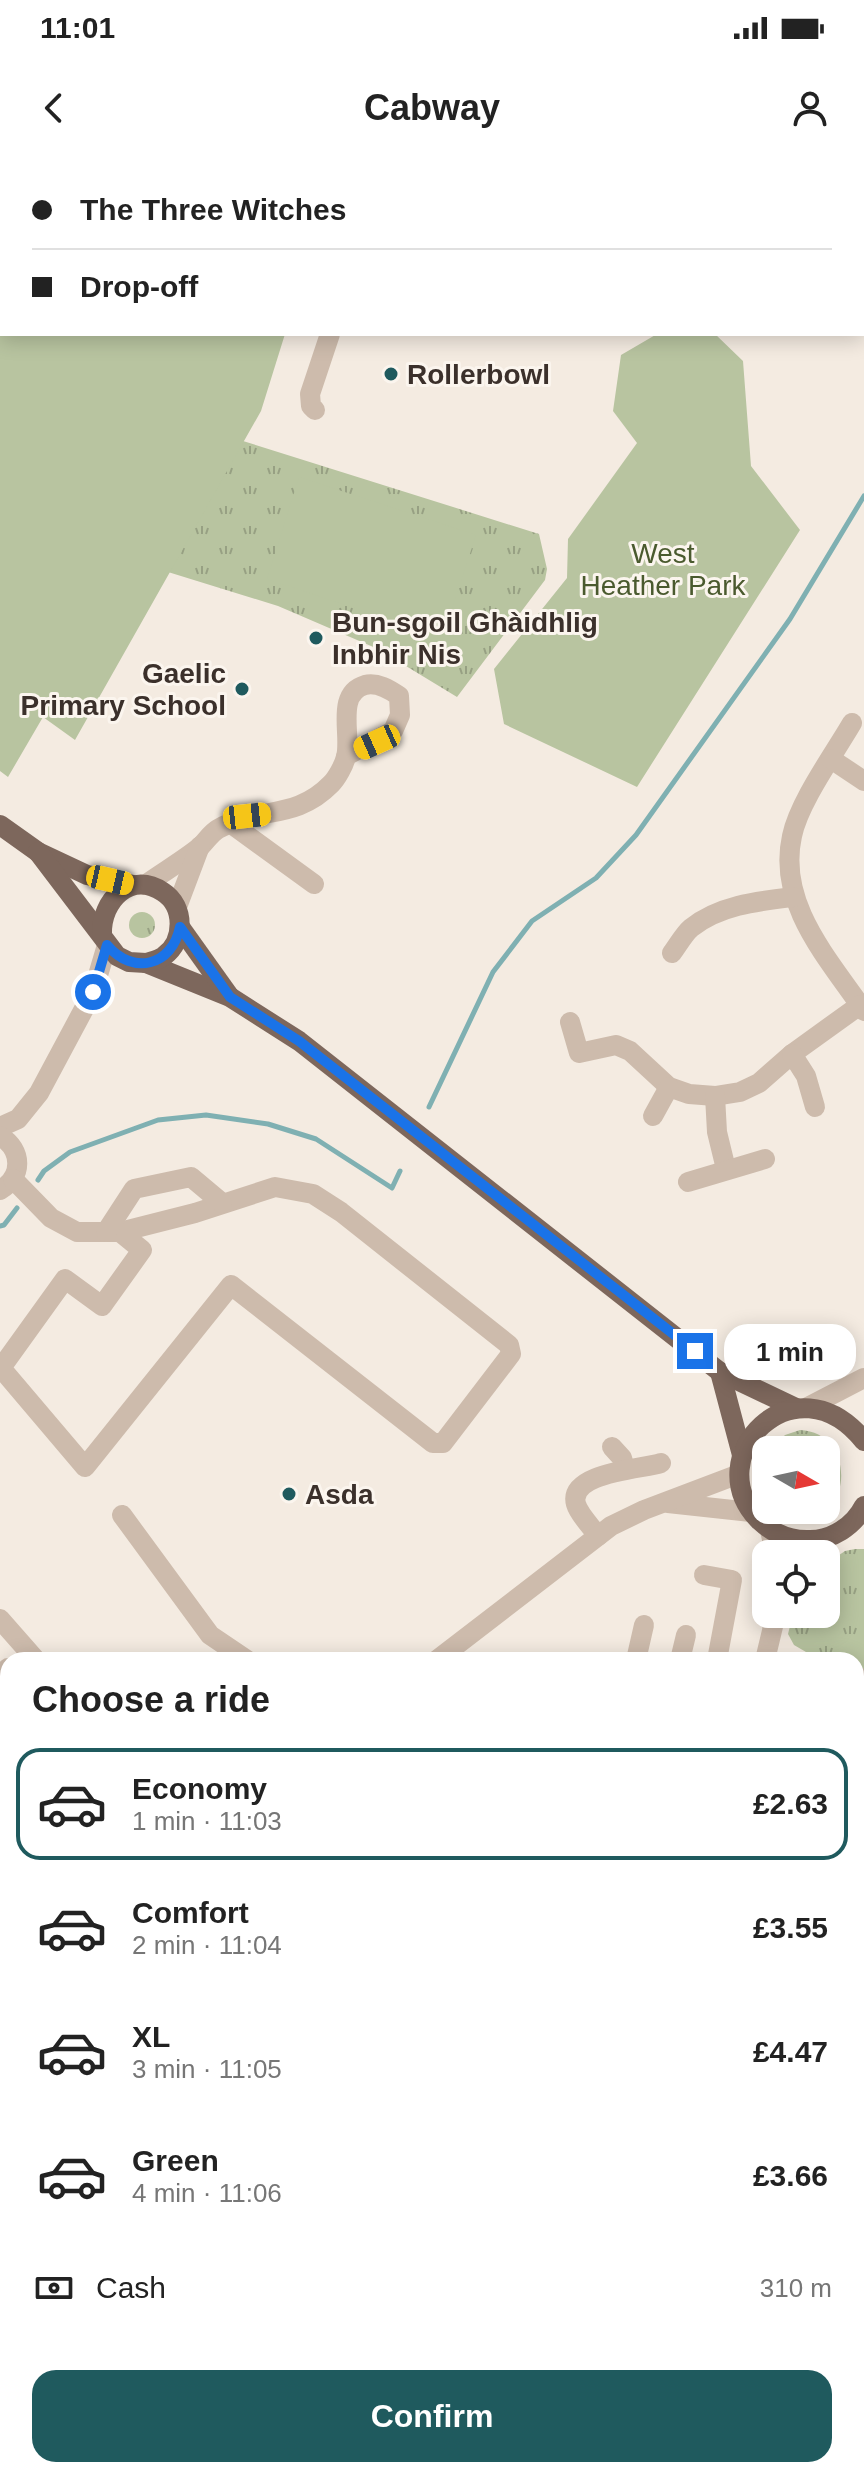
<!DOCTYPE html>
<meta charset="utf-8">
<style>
:root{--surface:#fff;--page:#f2f2f2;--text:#222;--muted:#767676;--line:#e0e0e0;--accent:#1f5a5e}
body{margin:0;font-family:Arial,sans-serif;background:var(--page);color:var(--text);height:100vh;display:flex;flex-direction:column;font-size:30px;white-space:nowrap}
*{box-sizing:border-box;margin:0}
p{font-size:26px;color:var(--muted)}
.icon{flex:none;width:44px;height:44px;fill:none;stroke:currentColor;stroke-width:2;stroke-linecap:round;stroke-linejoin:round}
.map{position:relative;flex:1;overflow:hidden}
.sheet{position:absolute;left:0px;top:1492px;width:864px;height:826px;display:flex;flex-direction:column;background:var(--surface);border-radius:24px 24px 0 0;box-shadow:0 4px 20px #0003}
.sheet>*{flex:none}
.hud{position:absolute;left:0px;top:0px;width:864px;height:176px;box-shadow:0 4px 20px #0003;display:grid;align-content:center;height:176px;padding:0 32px;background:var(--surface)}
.needle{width:52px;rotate:99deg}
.fabs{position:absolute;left:752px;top:1276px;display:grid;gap:16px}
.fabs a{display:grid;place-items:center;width:88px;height:88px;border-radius:16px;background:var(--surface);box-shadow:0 4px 20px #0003;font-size:40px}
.end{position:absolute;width:36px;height:36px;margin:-18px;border:10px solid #1a73e8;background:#fff;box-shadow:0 0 0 4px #fff}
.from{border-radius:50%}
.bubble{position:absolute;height:56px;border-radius:24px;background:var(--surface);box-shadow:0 4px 20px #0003;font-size:26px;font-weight:800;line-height:56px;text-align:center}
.car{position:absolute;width:24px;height:48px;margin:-24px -12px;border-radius:10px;box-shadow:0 0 6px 2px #0007;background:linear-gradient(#f5c518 24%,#345 0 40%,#f5c518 0 76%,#345 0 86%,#f5c518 0)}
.hud b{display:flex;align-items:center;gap:28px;height:76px;font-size:30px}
.hud b+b{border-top:2px solid var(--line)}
.hud i{width:20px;height:20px;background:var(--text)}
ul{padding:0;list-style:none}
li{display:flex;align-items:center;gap:24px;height:112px;margin:0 16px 12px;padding:0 16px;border:4px solid transparent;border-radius:24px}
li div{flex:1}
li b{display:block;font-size:30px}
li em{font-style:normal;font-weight:800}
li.selected{border-color:var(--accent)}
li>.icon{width:72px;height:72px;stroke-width:1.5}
h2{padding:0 32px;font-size:36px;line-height:96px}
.pay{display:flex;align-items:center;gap:20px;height:88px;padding:0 32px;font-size:30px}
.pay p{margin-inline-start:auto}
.button{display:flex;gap:16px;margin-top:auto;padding:16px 32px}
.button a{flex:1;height:92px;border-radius:24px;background:var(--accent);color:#fff;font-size:32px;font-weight:800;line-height:92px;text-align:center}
.status{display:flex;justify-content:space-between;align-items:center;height:56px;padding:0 40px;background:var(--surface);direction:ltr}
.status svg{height:22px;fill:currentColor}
header{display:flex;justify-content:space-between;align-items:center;height:104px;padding:0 32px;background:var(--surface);font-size:36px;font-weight:800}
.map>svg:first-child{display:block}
</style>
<div class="status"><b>11:01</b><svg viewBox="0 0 49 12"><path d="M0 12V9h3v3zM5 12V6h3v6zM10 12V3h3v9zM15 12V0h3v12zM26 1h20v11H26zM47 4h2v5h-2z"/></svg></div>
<header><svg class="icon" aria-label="back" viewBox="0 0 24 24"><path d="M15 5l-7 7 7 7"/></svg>Cabway<svg class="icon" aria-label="person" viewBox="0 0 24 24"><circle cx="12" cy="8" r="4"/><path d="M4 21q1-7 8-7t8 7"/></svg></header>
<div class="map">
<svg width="864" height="2317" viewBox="0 0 864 2317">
<defs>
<pattern id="grass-tufts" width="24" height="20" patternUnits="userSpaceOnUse" patternTransform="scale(2)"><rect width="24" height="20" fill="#b8c4a0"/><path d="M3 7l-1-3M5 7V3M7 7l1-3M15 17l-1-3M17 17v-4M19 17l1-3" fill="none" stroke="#97a083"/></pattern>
</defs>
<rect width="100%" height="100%" fill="#f4ebe1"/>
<g fill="url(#grass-tufts)">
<polygon points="243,281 539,374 547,409 545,420 457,537 378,489 278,446 168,412"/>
<circle cx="142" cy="765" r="13"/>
<path d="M800 1270C864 1273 850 1385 782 1350H826V1290H770L785 1275Z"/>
<polygon points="855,1389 864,1389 864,1510 856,1508 856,1500 818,1500 805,1497 806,1492 794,1485 788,1474 793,1454 826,1454 826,1404 845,1391"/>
<polygon points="0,1683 8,1684 8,1847 0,1853"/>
<polygon points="8,1904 8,2310 856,2310 856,2020 864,2030 864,2317 0,2317 0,1911"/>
</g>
<g fill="#b8c4a0">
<polygon points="0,0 178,0 2,2 2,174 285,174 261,251 75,580 43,557 8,617 0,611"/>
<polygon points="657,174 715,174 743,201 751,306 800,370 637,627 504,564 494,509 567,418 568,379 637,283 613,251 621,195"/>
<polygon points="299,317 476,375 443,477 267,419"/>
</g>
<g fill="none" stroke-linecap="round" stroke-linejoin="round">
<g stroke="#7fb0b2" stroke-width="5">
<polyline points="429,947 493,812 532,761 596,718 636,675 790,459 864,336"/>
<polyline points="38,1020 44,1011 70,992 158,960 206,955 268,964 316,979 392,1028 400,1011"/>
<polyline points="0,1066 4,1065 17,1048"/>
</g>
<g stroke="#cdbbac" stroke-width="20">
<polyline points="393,2 393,0"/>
<polyline points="818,2 819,0"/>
<polyline points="862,100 864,101"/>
<polyline points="315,250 311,246 310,234 330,174"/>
<path d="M852 563C834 594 799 642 792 676 777 744 828 798 864 851"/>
<polyline points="831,599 864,621"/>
<polyline points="230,663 314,724"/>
<path d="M145 725C163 712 184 700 201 686 207 680 211 673 218 669 258 646 295 661 331 624 337 618 344 605 346 597 352 575 335 534 365 525 377 522 389 529 399 536L400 555 393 571 346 596"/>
<polyline points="177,747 200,686"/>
<path d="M672 793C678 785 684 774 691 768 719 745 759 741 793 737"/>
<polyline points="570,862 579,893 616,885 630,891 669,927 689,934 715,936 740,932 759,923 792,894 860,845"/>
<polyline points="792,894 806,916 815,947"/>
<polyline points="715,936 717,972 726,1009"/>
<polyline points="653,956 669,927"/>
<polyline points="0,967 18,959 39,933 93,832 107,785"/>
<path d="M0 976C23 990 23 1017 0 1030"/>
<polyline points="13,1019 51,1058 77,1072 120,1072 195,1053 275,1027 313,1034 341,1052 509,1185 511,1194 443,1283 433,1283 231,1125 85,1307 1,1208 65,1119 102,1146 142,1090 120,1072"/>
<polyline points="688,1022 765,999"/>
<polyline points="106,1072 134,1029 191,1017 222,1043"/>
<polyline points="808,1247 864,1218"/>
<polyline points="612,1287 622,1298 625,1308"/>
<polyline points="668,1343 751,1352"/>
<polyline points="122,1355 210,1475 247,1500"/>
<polyline points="770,1370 775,1394"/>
<path d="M598 1376C592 1367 579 1355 576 1344 567 1312 644 1309 661 1303"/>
<polyline points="806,1394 815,1380"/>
<polyline points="704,1415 732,1420 717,1500"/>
<polyline points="0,1459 36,1500"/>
<polyline points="437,1500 611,1366 644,1350 739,1314"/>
<polyline points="636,1500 644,1465"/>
<polyline points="680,1500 686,1475"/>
<polyline points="765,1500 776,1454"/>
<polyline points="0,1515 8,1508"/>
<polyline points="856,1517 864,1519"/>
<polyline points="0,1662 8,1664"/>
<polyline points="0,1891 8,1885"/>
</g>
<g stroke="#7d675c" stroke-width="20">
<polyline points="0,665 38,692 87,715 133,725"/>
<polyline points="38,692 117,796 129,802 146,803 230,837 299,881 720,1212 796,1248"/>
<polyline points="180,767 230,837"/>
<path d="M102 774C101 741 130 710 163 732 185 746 185 781 164 796 159 800 152 801 146 803"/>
<polyline points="720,1212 742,1295"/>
<path d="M864 1281C795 1195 696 1298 760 1361 774 1374 790 1381 810 1380 832 1380 854 1366 864 1346"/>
</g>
</g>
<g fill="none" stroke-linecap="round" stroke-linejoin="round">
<path stroke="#1a73e8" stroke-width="10" d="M93 832 107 785C133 816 172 806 180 767L230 837 299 881 695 1191"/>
</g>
<g fill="#1f5a5e" stroke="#fbf5ee" stroke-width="3">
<circle cx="391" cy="214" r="8"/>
<circle cx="316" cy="478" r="8"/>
<circle cx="242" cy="529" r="8"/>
<circle cx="289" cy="1334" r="8"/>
</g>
<g text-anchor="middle" stroke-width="6" stroke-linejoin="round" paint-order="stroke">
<g font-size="28" font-weight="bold" fill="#3b302b" stroke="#fbf5ee" text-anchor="start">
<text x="407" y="224">Rollerbowl</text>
<text x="332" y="472">Bun-sgoil Ghàidhlig<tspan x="332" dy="32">Inbhir Nis</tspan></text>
<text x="226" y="523" text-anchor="end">Gaelic<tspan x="226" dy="32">Primary School</tspan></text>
<text x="305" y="1344">Asda</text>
</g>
<g font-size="28" fill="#4a5a2e" stroke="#fbf5ee">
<text x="663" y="403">West<tspan x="663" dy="32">Heather Park</tspan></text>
</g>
</g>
</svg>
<div class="fabs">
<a><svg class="needle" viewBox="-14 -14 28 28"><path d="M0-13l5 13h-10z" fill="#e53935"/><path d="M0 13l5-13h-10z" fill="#767676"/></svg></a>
<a><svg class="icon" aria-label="locate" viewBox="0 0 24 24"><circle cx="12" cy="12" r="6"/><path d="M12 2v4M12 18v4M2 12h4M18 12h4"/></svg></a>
</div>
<i class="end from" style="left:93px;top:832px"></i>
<i class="end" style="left:695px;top:1191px"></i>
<div class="bubble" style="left:724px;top:1164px;width:132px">1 min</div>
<i class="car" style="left:377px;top:582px;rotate:246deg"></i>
<i class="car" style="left:247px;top:656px;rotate:84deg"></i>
<i class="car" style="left:110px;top:720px;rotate:103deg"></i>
<div class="hud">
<b><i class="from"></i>The Three Witches</b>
<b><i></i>Drop-off</b>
</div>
<section class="sheet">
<h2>Choose a ride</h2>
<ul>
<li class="selected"><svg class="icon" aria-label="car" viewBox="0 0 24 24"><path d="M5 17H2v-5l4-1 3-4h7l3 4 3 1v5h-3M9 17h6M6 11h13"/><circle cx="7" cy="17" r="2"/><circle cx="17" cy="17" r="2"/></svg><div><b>Economy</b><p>1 min · 11:03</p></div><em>£2.63</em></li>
<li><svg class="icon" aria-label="car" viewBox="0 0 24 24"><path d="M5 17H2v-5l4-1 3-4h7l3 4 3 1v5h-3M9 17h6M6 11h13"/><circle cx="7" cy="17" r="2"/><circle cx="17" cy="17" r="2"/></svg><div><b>Comfort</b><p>2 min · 11:04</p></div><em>£3.55</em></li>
<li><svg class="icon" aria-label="car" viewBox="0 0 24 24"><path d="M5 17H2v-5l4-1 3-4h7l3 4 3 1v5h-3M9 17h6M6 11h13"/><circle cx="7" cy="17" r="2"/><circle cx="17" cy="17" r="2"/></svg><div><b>XL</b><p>3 min · 11:05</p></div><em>£4.47</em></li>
<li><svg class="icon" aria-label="car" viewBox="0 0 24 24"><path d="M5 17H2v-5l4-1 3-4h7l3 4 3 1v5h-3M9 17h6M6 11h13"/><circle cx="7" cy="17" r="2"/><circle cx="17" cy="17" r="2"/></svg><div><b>Green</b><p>4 min · 11:06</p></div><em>£3.66</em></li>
</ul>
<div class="pay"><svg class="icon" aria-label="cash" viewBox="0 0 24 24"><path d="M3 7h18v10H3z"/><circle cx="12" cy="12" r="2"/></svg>Cash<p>310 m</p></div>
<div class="button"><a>Confirm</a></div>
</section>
</div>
